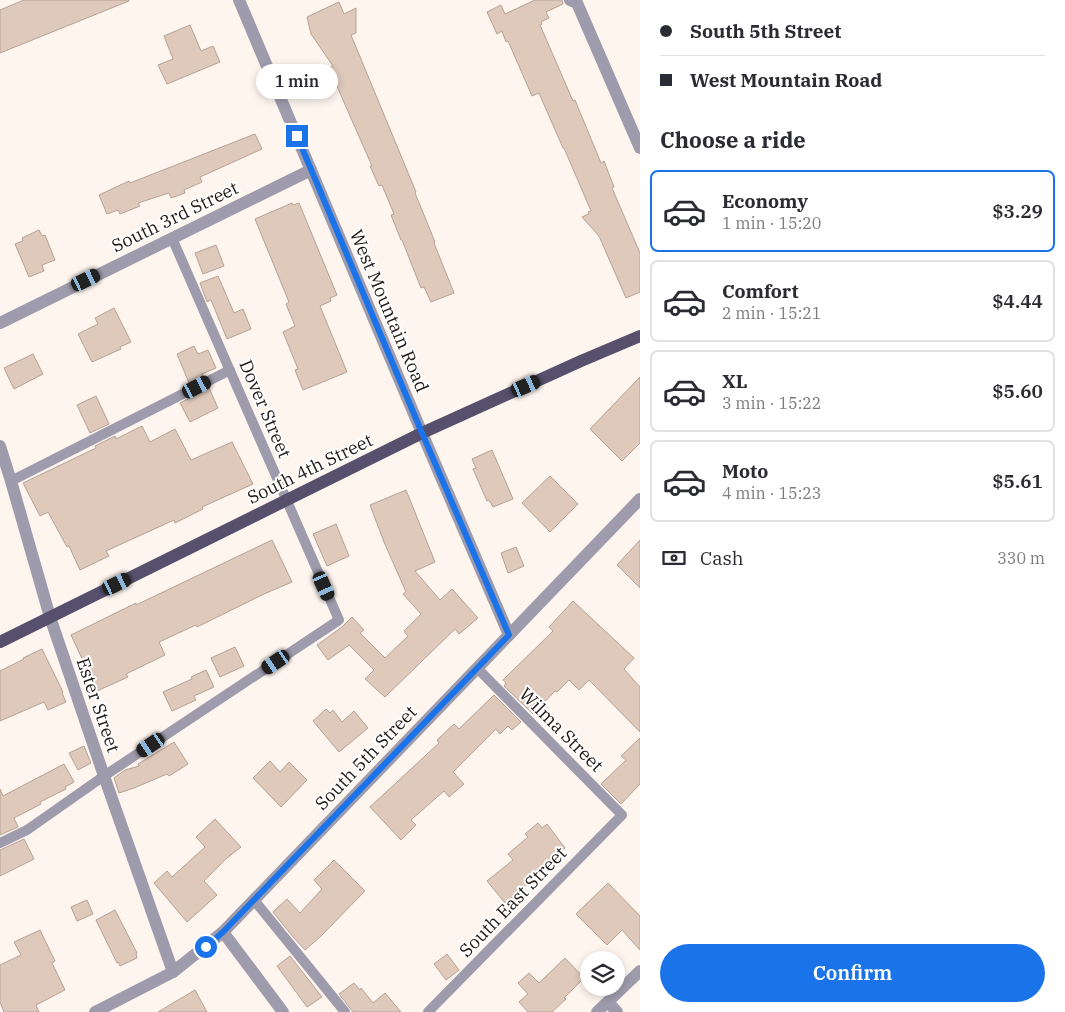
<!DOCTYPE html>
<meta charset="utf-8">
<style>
:root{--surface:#fff;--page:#f7f7f7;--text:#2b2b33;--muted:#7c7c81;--line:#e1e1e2;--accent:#1a73e8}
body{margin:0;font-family:"IBM Plex Serif",serif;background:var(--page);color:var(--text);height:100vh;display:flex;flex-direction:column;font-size:19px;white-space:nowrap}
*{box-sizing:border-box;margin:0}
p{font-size:16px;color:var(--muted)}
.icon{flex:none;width:28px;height:28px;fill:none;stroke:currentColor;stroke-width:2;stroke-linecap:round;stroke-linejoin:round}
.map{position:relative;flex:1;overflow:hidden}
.panel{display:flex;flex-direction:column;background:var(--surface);width:425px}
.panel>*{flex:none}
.hud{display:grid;align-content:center;height:110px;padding:0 20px;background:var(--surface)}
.controls{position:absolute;left:580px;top:951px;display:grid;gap:10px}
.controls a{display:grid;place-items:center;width:45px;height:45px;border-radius:50%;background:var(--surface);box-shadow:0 2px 8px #0003;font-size:25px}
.end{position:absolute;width:22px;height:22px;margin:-11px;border:6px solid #1a73e8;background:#fff;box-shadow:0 0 0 2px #fff}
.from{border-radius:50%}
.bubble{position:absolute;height:35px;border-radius:18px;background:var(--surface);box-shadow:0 2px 8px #0003;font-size:16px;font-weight:600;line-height:35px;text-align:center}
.car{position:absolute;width:15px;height:30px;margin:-15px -8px;border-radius:6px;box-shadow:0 0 4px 1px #0007;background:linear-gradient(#222 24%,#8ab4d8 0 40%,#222 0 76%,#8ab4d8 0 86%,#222 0)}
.hud b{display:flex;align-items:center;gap:18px;height:48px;font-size:19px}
.hud b+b{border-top:1px solid var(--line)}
.hud i{width:12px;height:12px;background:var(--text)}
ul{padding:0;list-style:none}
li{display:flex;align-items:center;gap:15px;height:82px;margin:0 10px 8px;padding:0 10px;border:2px solid var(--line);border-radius:8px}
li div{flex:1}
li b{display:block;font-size:19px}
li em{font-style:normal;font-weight:600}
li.on{border-color:var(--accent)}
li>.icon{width:45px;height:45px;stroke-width:1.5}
h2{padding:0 20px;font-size:22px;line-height:60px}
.pay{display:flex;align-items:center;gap:12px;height:55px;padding:0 20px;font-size:19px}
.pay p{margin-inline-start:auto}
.primary-button{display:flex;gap:10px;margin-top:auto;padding:10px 20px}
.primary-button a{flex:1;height:58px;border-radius:30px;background:var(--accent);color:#fff;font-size:20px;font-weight:600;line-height:58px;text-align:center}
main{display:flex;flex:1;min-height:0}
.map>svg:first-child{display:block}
</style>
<main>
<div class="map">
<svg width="640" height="1012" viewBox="0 0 640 1012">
<rect width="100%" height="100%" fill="#fef5ef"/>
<g fill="#dec9bb" stroke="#b6a294">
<polygon points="24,0 129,0 129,1 0,53 0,10"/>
<polygon points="535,0 562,0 563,4 546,12 549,18 541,22 542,24 540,25 573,101 575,100 601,163 604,161 614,187 612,188 640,253 640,292 626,298 599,236 582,217 589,214 588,212 591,211 564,148 563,148 539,93 532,96 508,41 506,42 502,31 497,34 487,12 501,5 505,14"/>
<polygon points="339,2 344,14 356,8 356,33 351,35 416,192 415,193 435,242 434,243 454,293 431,302 424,287 421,288 402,240 401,240 391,215 394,214 382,185 379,186 370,166 372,166 329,68 333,66 311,34 307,17"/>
<polygon points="190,25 201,51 213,46 220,62 167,84 158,65 173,59 164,36"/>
<polygon points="255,134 262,149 200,177 202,182 184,190 185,193 171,198 169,193 138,203 140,206 120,214 118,210 107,214 99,195 129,181 130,183"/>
<polygon points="292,203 293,205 299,203 337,295 330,298 331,301 320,306 347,372 303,390 295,370 298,369 283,332 295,326 286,304 289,302 255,219"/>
<polygon points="39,230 42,236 45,235 55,260 42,265 44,271 29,277 15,244 23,241 22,238"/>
<polygon points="216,245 224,266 203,274 195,253"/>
<polygon points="218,276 234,313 243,309 251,329 227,339 211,300 207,302 200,283"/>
<polygon points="114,308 131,342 120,347 121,349 92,362 78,334 98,324 95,318"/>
<polygon points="194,346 198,354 208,350 216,368 202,374 203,376 189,383 177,354"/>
<polygon points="33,354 43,374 14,389 4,368"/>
<polygon points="640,377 640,443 622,461 590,429"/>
<polygon points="209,388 218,408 190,422 180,403"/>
<polygon points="96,396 109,424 90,433 77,405"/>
<polygon points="142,426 150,442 175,429 191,460 232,442 253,484 202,507 203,509 175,523 174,520 106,551 109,556 80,570 69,546 67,547 48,512 40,516 23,483 96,448 95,446 115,436 116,439"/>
<polygon points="492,450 513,499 493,507 489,500 487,501 473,469 476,468 472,459"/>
<polygon points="550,476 578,504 550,532 522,503"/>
<polygon points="406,490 435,562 415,571 440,600 452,589 478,618 459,634 455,629 385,697 365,679 374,670 349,645 328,660 317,645 342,627 352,617 364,630 360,633 385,658 408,636 404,631 421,614 403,594 406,592 384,542 370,505"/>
<polygon points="336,524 349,556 327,566 313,534"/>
<polygon points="272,540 292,582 264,594 197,627 196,625 159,642 165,655 126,674 128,677 97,691 71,635 136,603 136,605"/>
<polygon points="640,540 640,588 617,565"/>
<polygon points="516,547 524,566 508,573 501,553"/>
<polygon points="573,601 634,658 624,669 640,687 640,732 589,680 579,690 569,680 557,692 555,691 533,714 504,686 506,683 503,680 553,631 549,627"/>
<polygon points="235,647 244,666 220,677 211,658"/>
<polygon points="42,649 63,692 62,693 66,702 48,710 44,702 0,721 0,671 24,659 23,658"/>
<polygon points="206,670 214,687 194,696 196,700 172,711 163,692 192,679 191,677"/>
<polygon points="494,695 521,722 512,730 508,726 500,734 496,729 453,772 464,784 449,797 444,791 411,820 416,825 401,840 370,807 439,743 437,740 454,724 459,729"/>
<polygon points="326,709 330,713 333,710 342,722 354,711 368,728 339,752 313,721"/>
<polygon points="640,738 640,784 621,804 601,784 626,760 621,756"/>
<polygon points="174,742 188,764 169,776 167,774 134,788 119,793 114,778 125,770 139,766 138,764"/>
<polygon points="84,746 91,763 78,770 69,753"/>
<polygon points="270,761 280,772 289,762 307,780 281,807 253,778"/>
<polygon points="64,764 74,782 65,787 66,789 40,802 41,804 14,818 18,827 0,835 0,789 3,796"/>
<polygon points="215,819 241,847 227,858 204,881 217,895 187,922 154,883 167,871 172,877 205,847 196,837"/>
<polygon points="538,823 542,828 547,824 565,848 542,866 545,869 521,889 522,890 505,903 487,881 513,860 508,854 528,837 525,834"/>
<polygon points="24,839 34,859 0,876 0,850"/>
<polygon points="334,860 365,891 320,937 305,950 293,937 273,912 287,899 300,913 322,889 314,880"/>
<polygon points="608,883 640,916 640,950 622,930 607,945 576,914"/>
<polygon points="87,900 93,914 77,921 71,907"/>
<polygon points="115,910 137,953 136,954 137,958 120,966 118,962 117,963 96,920"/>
<polygon points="40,930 55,961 52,963 65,990 36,1005 39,1012 4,1012 0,1002 0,965 21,955 14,942"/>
<polygon points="447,954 459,970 446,980 434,964"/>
<polygon points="290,956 322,997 307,1007 277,966"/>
<polygon points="565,958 584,978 564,998 566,999 552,1012 528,1012 519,1002 528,994 518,983 529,973 539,983"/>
<polygon points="354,983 360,990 361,988 373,1003 385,993 401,1012 353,1012 339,994"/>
<polygon points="195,990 207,1012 158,1012"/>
</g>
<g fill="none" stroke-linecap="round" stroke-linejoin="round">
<g stroke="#9e9bac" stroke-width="10">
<polyline points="11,481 230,370"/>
<polyline points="0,843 27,830 104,776 339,620 172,238"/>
<polyline points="254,900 345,1012"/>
<polyline points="428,1012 622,815 477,668"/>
</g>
<g stroke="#9e9bac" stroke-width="12">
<polyline points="239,0 422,433 509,635"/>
<polyline points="570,0 577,3 640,148"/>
<polyline points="0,323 311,170"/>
<polyline points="0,446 11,481 50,617 104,776 173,972"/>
<polyline points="223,932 283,1012"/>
<polyline points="608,1002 617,1012"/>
<polyline points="95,1012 173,972 223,932 640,499"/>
<polyline points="597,1012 640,971"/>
</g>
<polyline stroke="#56506c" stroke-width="12" points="0,642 422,433 581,361 640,336"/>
</g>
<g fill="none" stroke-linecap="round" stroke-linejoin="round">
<polyline stroke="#1a73e8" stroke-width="6" points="206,947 223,932 509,635 422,433 297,136"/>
</g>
<g text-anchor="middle" stroke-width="4" stroke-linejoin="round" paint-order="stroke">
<g font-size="18" fill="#221a15" stroke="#fff">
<text transform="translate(175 217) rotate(-26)" y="6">South 3rd Street</text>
<text transform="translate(389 311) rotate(67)" y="6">West Mountain Road</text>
<text transform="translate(265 409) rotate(67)" y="6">Dover Street</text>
<text transform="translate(310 469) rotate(-26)" y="6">South 4th Street</text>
<text transform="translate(98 705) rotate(71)" y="6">Ester Street</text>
<text transform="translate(561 730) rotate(45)" y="6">Wilma Street</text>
<text transform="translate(366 758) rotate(-46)" y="6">South 5th Street</text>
<text transform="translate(513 902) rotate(-46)" y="6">South East Street</text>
</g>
</g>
</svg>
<div class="controls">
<a><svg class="icon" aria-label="layers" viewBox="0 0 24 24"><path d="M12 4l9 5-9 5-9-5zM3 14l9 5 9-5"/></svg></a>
</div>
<i class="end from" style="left:206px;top:947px"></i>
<i class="end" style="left:297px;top:136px"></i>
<div class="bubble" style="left:256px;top:64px;width:82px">1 min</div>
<i class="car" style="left:86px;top:280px;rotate:64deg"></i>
<i class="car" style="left:526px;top:386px;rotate:66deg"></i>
<i class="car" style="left:197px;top:387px;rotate:63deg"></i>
<i class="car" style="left:117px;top:584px;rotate:64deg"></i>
<i class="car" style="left:324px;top:586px;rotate:156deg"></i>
<i class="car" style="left:276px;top:662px;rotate:236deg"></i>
<i class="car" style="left:151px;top:745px;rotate:236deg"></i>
</div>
<section class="panel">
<div class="hud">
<b><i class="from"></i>South 5th Street</b>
<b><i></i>West Mountain Road</b>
</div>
<h2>Choose a ride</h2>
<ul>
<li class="on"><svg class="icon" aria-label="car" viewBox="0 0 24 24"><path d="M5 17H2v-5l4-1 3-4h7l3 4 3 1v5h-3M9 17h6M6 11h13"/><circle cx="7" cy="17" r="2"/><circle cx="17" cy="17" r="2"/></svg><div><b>Economy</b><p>1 min · 15:20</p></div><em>$3.29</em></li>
<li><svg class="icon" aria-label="car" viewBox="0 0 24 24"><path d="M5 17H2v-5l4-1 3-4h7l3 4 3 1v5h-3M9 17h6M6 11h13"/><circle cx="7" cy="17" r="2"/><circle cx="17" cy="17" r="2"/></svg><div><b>Comfort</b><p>2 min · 15:21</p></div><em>$4.44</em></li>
<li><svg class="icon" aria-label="car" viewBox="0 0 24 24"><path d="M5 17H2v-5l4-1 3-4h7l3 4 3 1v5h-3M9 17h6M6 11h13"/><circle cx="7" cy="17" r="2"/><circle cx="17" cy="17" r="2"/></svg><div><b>XL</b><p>3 min · 15:22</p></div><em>$5.60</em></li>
<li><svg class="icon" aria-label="car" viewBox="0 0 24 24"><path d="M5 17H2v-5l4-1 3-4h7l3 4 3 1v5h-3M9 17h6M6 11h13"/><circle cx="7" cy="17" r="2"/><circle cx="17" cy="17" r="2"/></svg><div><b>Moto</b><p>4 min · 15:23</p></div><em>$5.61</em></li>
</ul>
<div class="pay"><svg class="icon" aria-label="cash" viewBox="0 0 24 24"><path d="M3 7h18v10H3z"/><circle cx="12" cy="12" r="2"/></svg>Cash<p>330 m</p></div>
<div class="primary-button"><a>Confirm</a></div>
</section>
</main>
